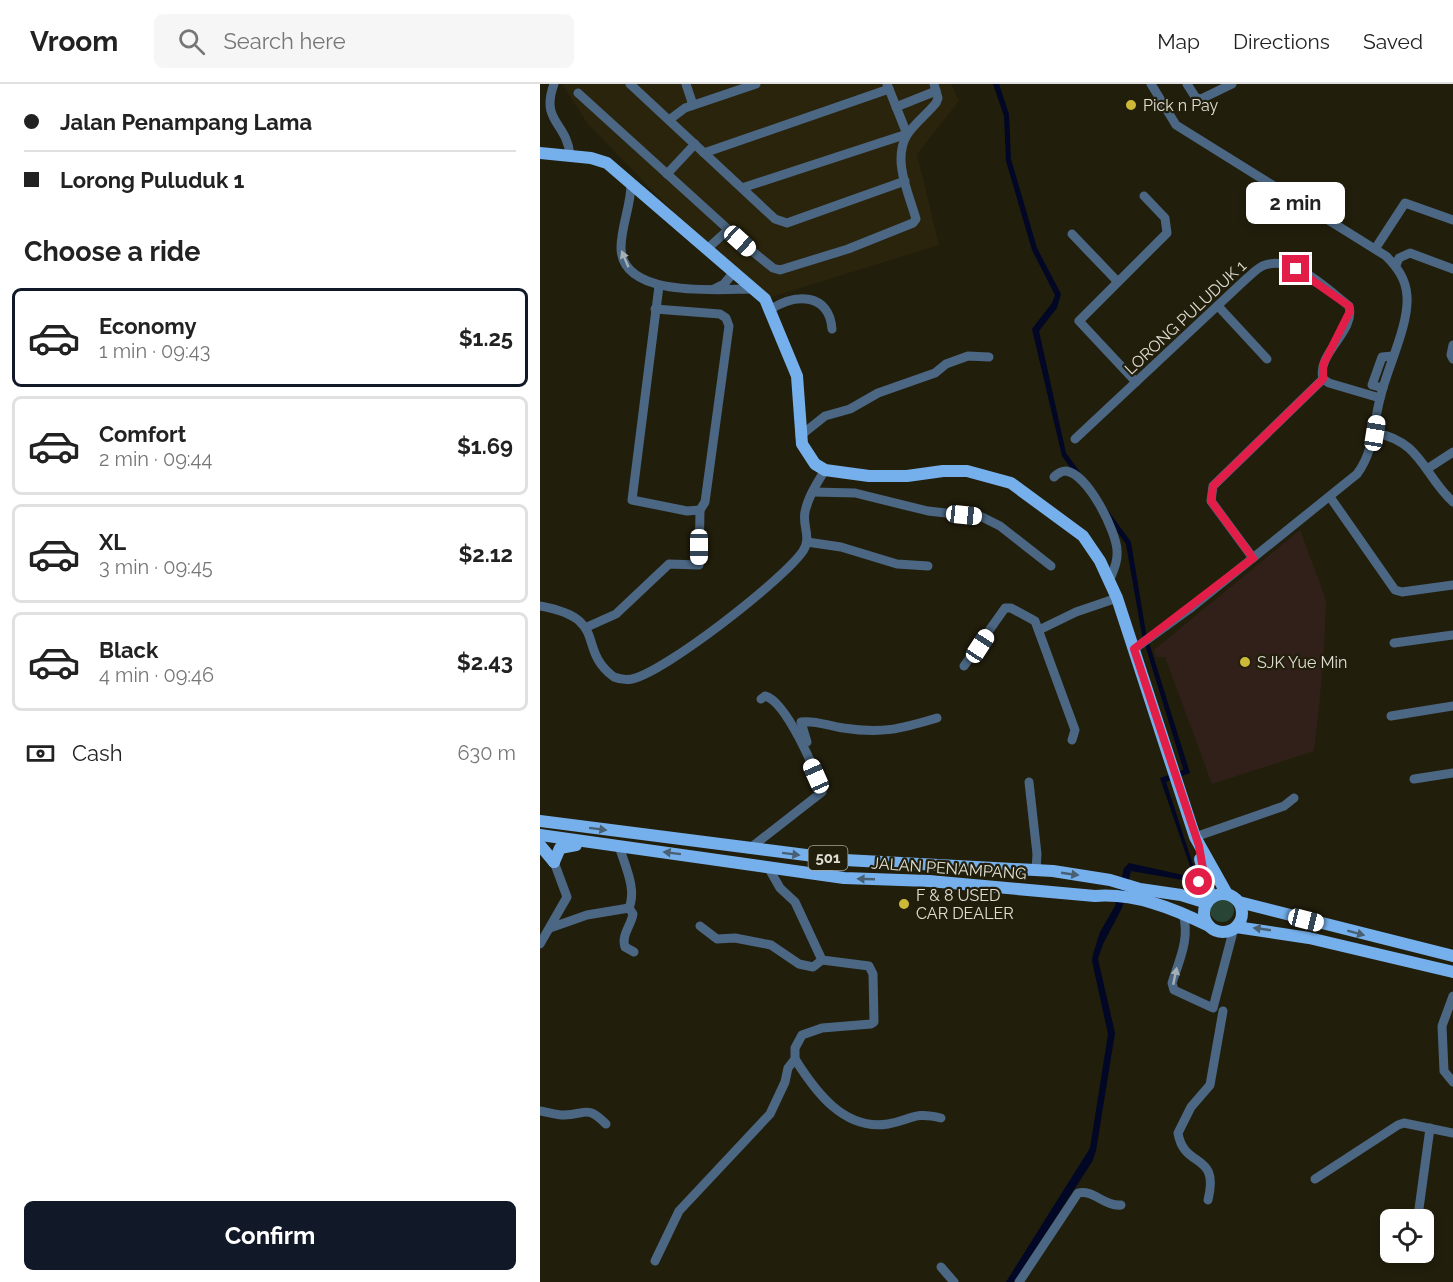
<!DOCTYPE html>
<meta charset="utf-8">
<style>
:root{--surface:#fff;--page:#f6f6f6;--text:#222;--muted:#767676;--line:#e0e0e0;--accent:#111827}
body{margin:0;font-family:Raleway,sans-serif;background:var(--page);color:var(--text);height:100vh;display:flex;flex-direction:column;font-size:22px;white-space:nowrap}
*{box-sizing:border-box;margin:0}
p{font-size:20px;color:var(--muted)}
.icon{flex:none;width:33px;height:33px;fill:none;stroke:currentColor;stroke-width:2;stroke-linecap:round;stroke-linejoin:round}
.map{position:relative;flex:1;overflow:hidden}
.panel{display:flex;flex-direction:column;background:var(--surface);width:540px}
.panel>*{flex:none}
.guide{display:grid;align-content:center;height:132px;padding:0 24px;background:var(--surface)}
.tools{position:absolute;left:840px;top:1125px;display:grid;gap:12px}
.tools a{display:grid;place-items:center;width:54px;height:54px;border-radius:9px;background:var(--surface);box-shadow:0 3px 9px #0003;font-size:30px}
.end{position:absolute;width:27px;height:27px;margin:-14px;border:8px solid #e11d48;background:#fff;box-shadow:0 0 0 3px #fff}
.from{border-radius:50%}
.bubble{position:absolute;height:42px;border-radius:9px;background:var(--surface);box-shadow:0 3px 9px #0003;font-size:20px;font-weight:700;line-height:42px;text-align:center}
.car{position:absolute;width:18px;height:36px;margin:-18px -9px;border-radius:8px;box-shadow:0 0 4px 2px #0007;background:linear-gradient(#fff 24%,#345 0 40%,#fff 0 76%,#345 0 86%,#fff 0)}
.guide b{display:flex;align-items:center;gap:21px;height:57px;font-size:22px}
.guide b+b{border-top:2px solid var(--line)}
.guide i{width:15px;height:15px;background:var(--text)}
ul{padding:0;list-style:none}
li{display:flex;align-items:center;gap:18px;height:99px;margin:0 12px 9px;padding:0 12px;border:3px solid var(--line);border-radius:9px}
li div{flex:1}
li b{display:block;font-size:22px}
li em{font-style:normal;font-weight:700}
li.selected{border-color:var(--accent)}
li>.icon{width:54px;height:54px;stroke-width:1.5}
h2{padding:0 24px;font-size:27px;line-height:72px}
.pay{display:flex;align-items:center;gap:15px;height:66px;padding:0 24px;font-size:22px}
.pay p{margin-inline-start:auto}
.primary-button{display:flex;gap:12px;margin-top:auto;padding:12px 24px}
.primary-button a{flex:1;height:69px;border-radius:9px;background:var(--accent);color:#fff;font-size:24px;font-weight:700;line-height:69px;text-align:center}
header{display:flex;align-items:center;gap:36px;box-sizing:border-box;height:84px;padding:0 30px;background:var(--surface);border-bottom:2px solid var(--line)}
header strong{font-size:28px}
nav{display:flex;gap:33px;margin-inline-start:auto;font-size:21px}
.search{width:420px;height:54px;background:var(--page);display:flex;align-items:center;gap:15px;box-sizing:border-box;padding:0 21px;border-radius:9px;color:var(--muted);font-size:22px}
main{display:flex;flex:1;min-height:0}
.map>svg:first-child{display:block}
</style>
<header>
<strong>Vroom</strong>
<div class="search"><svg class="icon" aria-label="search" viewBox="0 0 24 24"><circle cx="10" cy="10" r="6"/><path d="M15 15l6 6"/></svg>Search here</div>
<nav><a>Map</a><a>Directions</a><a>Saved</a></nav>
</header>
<main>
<section class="panel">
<div class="guide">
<b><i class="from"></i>Jalan Penampang Lama</b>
<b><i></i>Lorong Puluduk 1</b>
</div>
<h2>Choose a ride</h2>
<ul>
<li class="selected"><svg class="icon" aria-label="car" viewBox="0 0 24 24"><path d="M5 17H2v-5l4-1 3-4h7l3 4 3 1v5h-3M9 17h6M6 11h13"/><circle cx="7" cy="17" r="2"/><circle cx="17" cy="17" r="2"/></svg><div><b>Economy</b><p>1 min · 09:43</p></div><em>$1.25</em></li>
<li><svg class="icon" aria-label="car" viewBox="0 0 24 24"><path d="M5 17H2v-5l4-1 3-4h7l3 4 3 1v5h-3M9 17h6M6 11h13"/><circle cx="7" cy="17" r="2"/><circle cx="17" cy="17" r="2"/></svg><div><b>Comfort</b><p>2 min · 09:44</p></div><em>$1.69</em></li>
<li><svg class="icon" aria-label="car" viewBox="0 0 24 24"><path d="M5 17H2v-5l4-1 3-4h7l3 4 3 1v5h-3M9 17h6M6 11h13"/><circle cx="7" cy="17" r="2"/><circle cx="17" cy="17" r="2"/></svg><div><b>XL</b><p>3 min · 09:45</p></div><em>$2.12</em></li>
<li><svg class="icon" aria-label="car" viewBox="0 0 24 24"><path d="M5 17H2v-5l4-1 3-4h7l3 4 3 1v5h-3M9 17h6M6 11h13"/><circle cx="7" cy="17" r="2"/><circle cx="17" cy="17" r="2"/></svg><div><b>Black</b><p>4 min · 09:46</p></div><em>$2.43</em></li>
</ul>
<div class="pay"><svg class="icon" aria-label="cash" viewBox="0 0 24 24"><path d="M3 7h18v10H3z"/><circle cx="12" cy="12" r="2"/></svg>Cash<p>630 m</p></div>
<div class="primary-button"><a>Confirm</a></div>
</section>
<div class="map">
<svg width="913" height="1198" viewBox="0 0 913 1198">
<rect width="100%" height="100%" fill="#221e0c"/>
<polygon fill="#2a240c" points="22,0 411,0 419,17 377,70 399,161 225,215 168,164 47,39"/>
<polygon fill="#312019" points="760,446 786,516 783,583 774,667 672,700 625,573 616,573 614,566"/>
<circle fill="#284434" cx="682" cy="826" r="12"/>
<polygon fill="#010725" points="453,0 459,0 469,30 471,75 497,164 521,210 517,224 499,247 526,369 591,458 606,549 650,689 626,698 655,787 643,796 591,787 582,824 563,860 558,875 575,949 556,1067 552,1078 474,1198 466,1198 550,1064 568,950 552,877 553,870 560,848 575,822 584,784 589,779 643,791 651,785 620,694 643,686 643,684 602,551 586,460 522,372 492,245 512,219 515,211 492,166 466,77 464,32"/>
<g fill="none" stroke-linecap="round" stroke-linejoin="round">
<g stroke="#4b6783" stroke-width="9">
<path d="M14 0C0 38 27 38 30 71"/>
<polyline points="90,0 235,135 247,139 365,97"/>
<polyline points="146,0 153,21"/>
<polyline points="347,0 367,50"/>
<polyline points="647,0 656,14 661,15 692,0"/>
<path d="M38 9 212 167 233 184 240 186 308 165 373 139 376 135C369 110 352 76 367 51 374 40 387 30 396 19L398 14 394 0"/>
<polyline points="356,23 396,7"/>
<polyline points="129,36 145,24 216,0"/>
<polyline points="164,69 349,5"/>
<polyline points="127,90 155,60"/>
<path d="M91 100C91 122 81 142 81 164 82 215 180 205 214 205"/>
<polyline points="202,104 367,50"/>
<polyline points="532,150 577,197"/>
<polyline points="168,164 188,146"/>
<polyline points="835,165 865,119 913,136"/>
<polyline points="856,181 859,174 870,169 913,185"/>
<polyline points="119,202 92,416 147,427 160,426"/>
<polyline points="174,205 184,200 194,188"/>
<polyline points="678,222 727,275"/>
<path d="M231 225C256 209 289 209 292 245"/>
<polyline points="913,261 911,271 913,275"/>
<polyline points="783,295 789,299 840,314"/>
<polyline points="596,298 539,237 627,149 625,134 604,112"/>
<polyline points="843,304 832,301 842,273 853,272"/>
<path d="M835 349C881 357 883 390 913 418"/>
<polyline points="260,352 285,332 310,325 338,309 395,289 406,280 428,272 449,273"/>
<path d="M535 355 706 195C712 190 718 183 725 181 754 171 788 206 809 222 816 248 776 269 783 295"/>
<polyline points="887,385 913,368"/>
<path d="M514 393C517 390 521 387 526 387 548 390 576 447 577 466 578 478 573 487 569 498"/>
<polyline points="273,408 315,409 388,427 442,433 460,442 511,482"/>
<polyline points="790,413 855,506 862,508 913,501"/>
<polyline points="267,458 301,463 357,480 388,482"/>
<polyline points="713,474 671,417 673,402 783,295"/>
<path d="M0 522C71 535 35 564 74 593 79 595 86 596 92 595 125 588 243 496 263 467 272 453 262 442 265 428 268 413 277 399 285 386"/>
<polyline points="47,543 76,530 129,480 159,481 160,426 165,418 189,242 186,234 180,230 115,225"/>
<polyline points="499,546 536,528 577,514"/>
<polyline points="854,559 913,551"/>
<path d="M594 565 652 523 817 390C835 366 833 338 841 311 848 282 869 241 867 212 866 195 857 183 846 172L636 41 611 0"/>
<polyline points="424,582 465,524 471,524 495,537 535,646 532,656"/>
<polyline points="851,632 913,622"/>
<path d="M267 658 261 638C276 636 288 642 303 644 342 650 360 645 397 634"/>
<polyline points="874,695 913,689"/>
<polyline points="489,698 497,770 496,786"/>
<polyline points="655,753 744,722 754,714"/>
<path d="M209 765 282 708C276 687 246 617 225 612L221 615"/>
<path d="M89 824 93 830C91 842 81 851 85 863L94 868"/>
<path d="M643 829C650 855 640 874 632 899L634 906 673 924 694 844"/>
<polyline points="160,842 177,855 195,854 231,861 259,880 273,883 282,876"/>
<path d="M10 844 47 831 89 824C97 805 85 782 79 762"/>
<polyline points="0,860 27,813 14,778"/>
<polyline points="913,912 902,942 904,987 913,998"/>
<path d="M255 975C275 1007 304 1047 348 1040 372 1036 373 1027 401 1034"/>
<path d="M0 1027C8 1028 16 1031 24 1031 47 1030 47 1021 66 1040"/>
<polyline points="775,1095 858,1041 864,1039 913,1049"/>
<path d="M668 1116C680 1067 644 1086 638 1049L651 1023 670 1001 683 927"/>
<polyline points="878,1132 890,1044"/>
<polyline points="115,1177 139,1127 230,1030 245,998 248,984 255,975 255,964 262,951 282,944 331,940 334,938 333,890 329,882 282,876 255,818 240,804 228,783"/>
<polyline points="401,1183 414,1198"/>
<path d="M479 1198 538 1109C553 1105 565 1123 581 1121"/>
</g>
<g stroke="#76b0ec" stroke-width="12">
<polyline points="0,69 51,74 67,79 225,215 257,292 262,360 275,380 285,386 329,392 367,392 403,387 427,387 471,399 543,452 560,477 577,514 655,753 687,810"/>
<polyline points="0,737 305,776 513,787 570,796 600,805 641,811 667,819"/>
<path d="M0 751 304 794 389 797 555 812C595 809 633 824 669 842"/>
<polyline points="0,761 14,778"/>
<polyline points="660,775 671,814"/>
<polyline points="14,778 20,764 36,761"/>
<circle cx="683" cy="829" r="19"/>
<polyline points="699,818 913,872"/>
<polyline points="696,843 769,854 913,888"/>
</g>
</g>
<defs><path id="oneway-solid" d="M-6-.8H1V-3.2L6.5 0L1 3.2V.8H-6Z" transform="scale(1.5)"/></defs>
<g fill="#a5afb4">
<use href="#oneway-solid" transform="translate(85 175) rotate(-113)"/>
<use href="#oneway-solid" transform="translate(635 892) rotate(-78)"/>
</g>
<g fill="#486071">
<use href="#oneway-solid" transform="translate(58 745) rotate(7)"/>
<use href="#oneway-solid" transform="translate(132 769) rotate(-173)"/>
<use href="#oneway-solid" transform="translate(251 770) rotate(7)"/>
<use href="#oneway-solid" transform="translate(530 790) rotate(8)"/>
<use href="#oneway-solid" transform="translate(326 795) rotate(-178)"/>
<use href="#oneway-solid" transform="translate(722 845) rotate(-172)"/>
<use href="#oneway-solid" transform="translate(816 849) rotate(15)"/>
</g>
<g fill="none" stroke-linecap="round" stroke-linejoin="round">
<polyline stroke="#e11d48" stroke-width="8" points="659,798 663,785 659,762 594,565 713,474 671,417 673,402 783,295 783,281 810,227 809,222 756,185"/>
</g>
<g fill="#ccb938" stroke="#221e0c" stroke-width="2">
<circle cx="591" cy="21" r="6"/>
<circle cx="705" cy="578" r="6"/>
<circle cx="364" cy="820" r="6"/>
</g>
<g text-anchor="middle" stroke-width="4.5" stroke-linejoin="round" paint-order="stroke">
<rect fill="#221e0c" stroke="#a8a598" stroke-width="1.5" x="268.5" y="762" width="39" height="24" rx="4.5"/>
<g font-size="15" font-weight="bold" fill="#e1dfd4">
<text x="288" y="779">501</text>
</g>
<g font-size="16" fill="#e1dfd4" stroke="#221e0c" text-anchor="start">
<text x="603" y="27">Pick n Pay</text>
<text x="717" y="584">SJK Yue Min</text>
<text x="376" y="817">F &amp; 8 USED<tspan x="376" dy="18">CAR DEALER</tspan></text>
</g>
<g font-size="16" fill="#e1dfd4" stroke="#221e0c">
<text transform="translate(645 233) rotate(-43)" y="6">LORONG PULUDUK 1</text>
<text transform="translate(409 784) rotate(4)" y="6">JALAN PENAMPANG</text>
</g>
</g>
</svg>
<div class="tools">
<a><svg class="icon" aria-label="locate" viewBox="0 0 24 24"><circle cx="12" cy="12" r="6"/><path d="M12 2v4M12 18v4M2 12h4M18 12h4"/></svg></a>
</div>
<i class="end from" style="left:659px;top:798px"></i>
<i class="end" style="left:756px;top:185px"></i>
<div class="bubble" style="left:706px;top:98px;width:99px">2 min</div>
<i class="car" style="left:200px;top:157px;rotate:132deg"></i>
<i class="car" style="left:835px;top:349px;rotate:9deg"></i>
<i class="car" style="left:424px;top:431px;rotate:96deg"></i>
<i class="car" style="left:159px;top:463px;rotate:180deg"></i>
<i class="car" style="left:440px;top:562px;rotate:33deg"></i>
<i class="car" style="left:276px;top:692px;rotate:336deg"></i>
<i class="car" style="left:766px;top:836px;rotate:104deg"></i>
</div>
</main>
